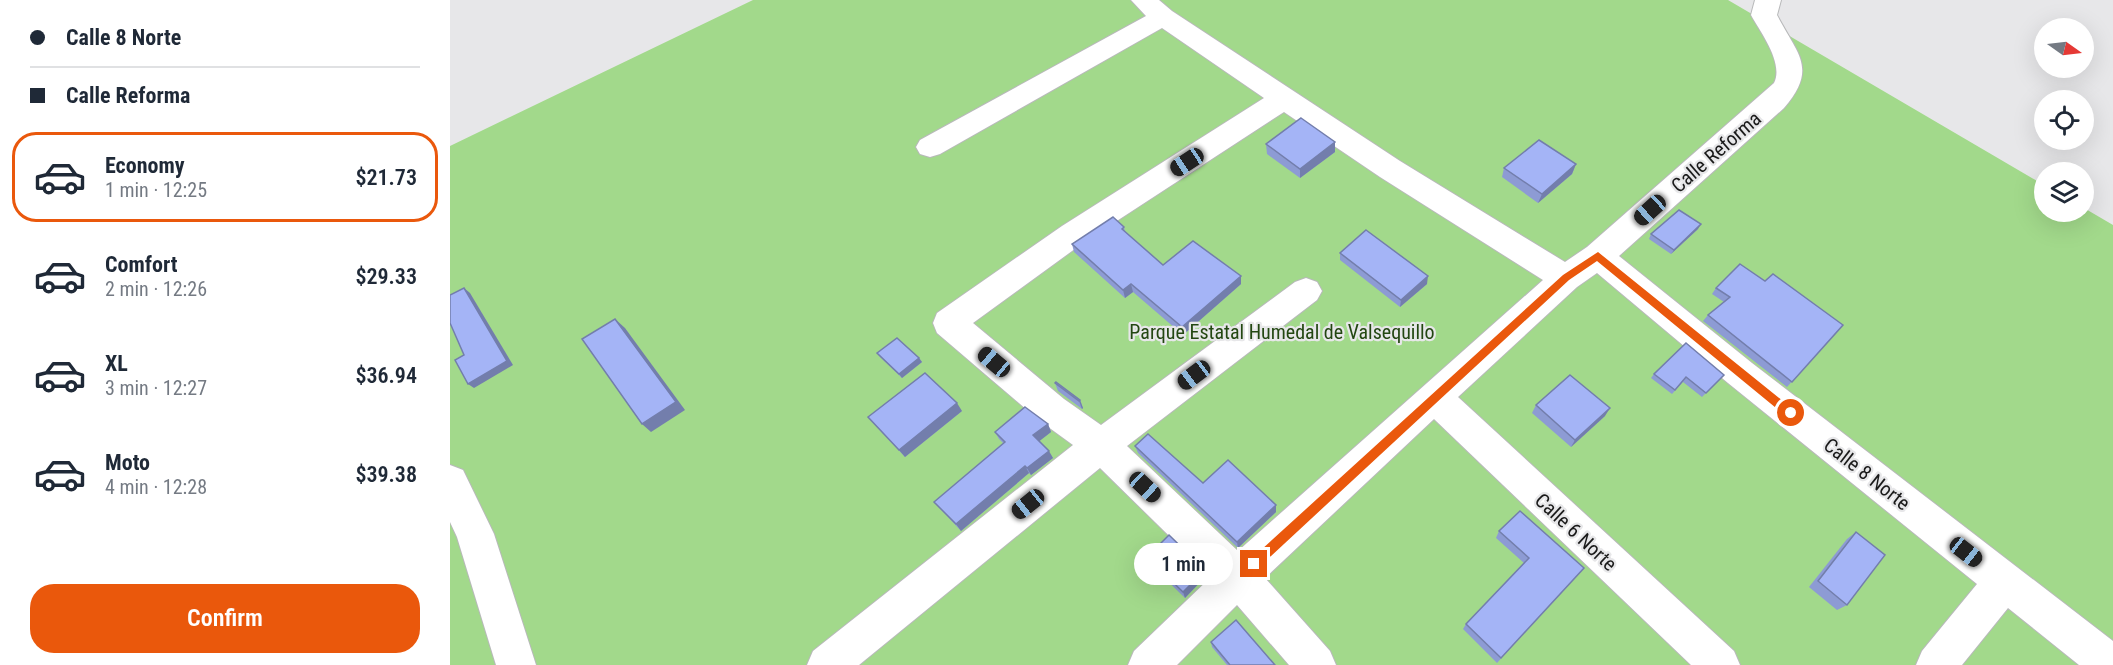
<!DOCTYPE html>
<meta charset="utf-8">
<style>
:root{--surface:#fff;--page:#f2f2f3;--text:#1f2937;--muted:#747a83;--line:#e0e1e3;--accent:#ea580c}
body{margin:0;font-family:"Roboto Condensed",sans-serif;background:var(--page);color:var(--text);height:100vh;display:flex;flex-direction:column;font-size:22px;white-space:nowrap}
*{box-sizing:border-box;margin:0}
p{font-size:20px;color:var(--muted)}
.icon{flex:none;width:33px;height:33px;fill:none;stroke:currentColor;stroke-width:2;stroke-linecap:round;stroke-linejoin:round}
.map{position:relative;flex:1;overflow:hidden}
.side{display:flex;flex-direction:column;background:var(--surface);width:450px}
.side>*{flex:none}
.top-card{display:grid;align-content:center;height:132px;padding:0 30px;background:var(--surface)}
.needle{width:39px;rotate:104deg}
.buttons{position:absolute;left:1584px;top:18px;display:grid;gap:12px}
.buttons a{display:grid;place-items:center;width:60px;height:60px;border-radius:50%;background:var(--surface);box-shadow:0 6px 24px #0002;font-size:30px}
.end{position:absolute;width:27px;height:27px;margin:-14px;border:8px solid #ea580c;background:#fff;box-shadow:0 0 0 3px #fff}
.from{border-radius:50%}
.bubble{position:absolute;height:42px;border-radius:21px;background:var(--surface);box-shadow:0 6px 24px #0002;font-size:20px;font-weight:600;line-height:42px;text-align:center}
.car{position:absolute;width:18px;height:36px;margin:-18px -9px;border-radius:8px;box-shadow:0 0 4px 2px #0007;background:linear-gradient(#222 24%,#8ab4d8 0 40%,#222 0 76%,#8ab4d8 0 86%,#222 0)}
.top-card b{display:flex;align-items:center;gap:21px;height:57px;font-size:22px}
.top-card b+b{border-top:2px solid var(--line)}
.top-card i{width:15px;height:15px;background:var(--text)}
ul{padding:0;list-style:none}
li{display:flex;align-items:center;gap:18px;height:90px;margin:0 12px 9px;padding:0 18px;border:3px solid transparent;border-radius:24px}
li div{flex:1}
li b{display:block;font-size:22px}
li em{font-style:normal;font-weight:600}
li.active{border-color:var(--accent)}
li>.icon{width:54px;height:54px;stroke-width:1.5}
.action{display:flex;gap:12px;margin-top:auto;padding:12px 30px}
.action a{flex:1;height:69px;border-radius:24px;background:var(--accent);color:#fff;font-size:24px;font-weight:600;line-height:69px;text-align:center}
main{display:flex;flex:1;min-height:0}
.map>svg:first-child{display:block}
</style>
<main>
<section class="side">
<div class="top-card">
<b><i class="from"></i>Calle 8 Norte</b>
<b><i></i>Calle Reforma</b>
</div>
<ul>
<li class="active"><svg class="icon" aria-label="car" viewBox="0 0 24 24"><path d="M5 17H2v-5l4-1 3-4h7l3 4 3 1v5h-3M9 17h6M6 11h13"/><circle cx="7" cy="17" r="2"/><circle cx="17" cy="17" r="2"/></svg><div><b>Economy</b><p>1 min · 12:25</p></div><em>$21.73</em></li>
<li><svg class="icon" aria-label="car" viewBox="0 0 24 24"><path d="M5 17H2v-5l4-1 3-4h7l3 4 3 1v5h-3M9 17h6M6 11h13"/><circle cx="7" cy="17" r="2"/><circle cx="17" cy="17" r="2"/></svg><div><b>Comfort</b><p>2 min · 12:26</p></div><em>$29.33</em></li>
<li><svg class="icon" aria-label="car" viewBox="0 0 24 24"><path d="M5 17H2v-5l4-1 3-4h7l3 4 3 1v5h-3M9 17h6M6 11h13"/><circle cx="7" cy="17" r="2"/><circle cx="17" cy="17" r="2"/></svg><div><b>XL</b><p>3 min · 12:27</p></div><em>$36.94</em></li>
<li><svg class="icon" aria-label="car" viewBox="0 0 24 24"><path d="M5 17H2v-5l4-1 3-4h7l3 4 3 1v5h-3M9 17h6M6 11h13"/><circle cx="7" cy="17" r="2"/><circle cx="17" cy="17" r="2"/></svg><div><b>Moto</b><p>4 min · 12:28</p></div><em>$39.38</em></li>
</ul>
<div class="action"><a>Confirm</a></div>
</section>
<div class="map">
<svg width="1663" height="665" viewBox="0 0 1663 665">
<rect width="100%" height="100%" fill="#e7e7e9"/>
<polygon fill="#a2d98b" points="303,0 1278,0 1594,185 1594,212 1634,212 1634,208 1663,225 1663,665 0,665 0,146"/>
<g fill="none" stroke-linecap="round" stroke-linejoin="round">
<g stroke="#b8b9ba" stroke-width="2">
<g id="minor">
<path d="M681 0H709L722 11 950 161 1115 262 1137 247 1324 83C1334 63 1311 33 1301 15L1305 0H1331L1327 15C1348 55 1368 68 1334 108L1169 256 1302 363 1663 641V665H1629L1558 608 1512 665H1466L1472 651 1527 584 1278 383 1147 273 1127 287 1008 397 1284 651 1290 665H1241L984 419 815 578 880 651 886 665H839L787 605 727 665H678L684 651 761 577 650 468 409 665H357L363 651 623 445 590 421 487 333 483 323 487 313 612 226 814 98 712 28 490 154 480 157 470 154 466 147 470 140 696 16ZM834 112 930 177 1093 280 788 551 677 446 867 300 872 291 867 282 856 278 845 282 651 425 614 399 523 323 633 243Z"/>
<polygon points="0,465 13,470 44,534 86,665 46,665 7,537 0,522"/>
</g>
</g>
<use href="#minor" fill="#fff" fill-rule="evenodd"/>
</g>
<g fill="#8d9bd4">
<polygon points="816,144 885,152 850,178 817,154"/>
<polygon points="1126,164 1122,174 1088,203 1052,177 1054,168"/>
<polygon points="674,227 675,232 713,265 791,276 791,284 733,335 683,292 675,298 624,252 622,244"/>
<polygon points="1248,229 1221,254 1199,239 1201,234"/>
<polygon points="890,253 977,284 950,307 890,260"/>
<polygon points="1315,281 1393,325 1337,387 1253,321 1258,315 1274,302 1262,294 1266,288"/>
<polygon points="427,353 469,358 472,362 452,378 430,357"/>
<polygon points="1204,374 1274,375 1252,397 1233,382 1222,394 1201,378"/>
<polygon points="605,383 630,400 633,408 632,409 608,391"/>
<polygon points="1086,405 1155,416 1121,447 1082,413"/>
<polygon points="512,411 455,457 418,417"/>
<polygon points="598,424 601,432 589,441 603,458 581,475 579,473 511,531 484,502 553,443 549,439 545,432"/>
<polygon points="685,446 753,483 826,512 788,548 688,453"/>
<polygon points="1049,531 1134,568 1047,663 1013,629 1016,624 1074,563 1046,538"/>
<polygon points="1406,532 1397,605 1387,610 1359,587 1397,539"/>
<polygon points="697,557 755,570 756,576 735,598 699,563"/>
<polygon points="761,642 825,665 777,665 762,647"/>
</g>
<g fill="#737eac">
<polygon points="885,142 885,152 850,178 850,169"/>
<polygon points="1126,164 1122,174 1088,203 1092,194"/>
<polygon points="1251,224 1248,229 1221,254 1224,250"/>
<polygon points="791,276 791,284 733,335 732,327"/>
<polygon points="978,276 977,284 950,307 951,300"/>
<polygon points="681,284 683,292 675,298 673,290"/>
<polygon points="14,288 20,293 63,365 24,388 18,384"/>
<polygon points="165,319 175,328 235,410 201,432 192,424"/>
<polygon points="469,358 472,362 452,378 449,374"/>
<polygon points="630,400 633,408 632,409 629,401"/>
<polygon points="507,403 512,411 455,457 449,450"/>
<polygon points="1160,408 1155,416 1121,447 1125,440"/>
<polygon points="598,424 601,432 587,443 583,435"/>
<polygon points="599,451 603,458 581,475 577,468"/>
<polygon points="575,466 579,473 511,531 506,524"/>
<polygon points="826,505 826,512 788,548 787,542"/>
<polygon points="755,570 756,576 735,598 733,592"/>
</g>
<g fill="#a4b4f6" stroke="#737eac" stroke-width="1.5">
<polygon points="851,118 885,142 850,169 816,144"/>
<polygon points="1089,140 1126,164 1092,194 1054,168"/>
<polygon points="1229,210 1251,224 1224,250 1201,234"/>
<polygon points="663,217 674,227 672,229 713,265 743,241 791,276 732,327 681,284 673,290 622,244"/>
<polygon points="916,230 978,276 951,300 890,253"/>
<polygon points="1290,264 1315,281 1323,274 1393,325 1342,382 1258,315 1280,297 1266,288"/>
<polygon points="14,288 57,361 18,384 5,360 14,355 0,323 0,295"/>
<polygon points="165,319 226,402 192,424 132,339"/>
<polygon points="447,338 469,358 449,374 427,353"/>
<polygon points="1236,343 1274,375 1256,393 1236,377 1225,390 1204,374"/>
<polygon points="475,373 507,403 449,450 418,417"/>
<polygon points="1120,375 1160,408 1125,440 1086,405"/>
<polygon points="606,382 630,400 629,401 605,383"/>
<polygon points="575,407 598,424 583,435 599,451 577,468 575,466 506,524 484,502 555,442 545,432"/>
<polygon points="698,434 753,483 778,460 826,505 787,542 685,446"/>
<polygon points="1070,511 1134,568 1051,658 1016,624 1079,558 1049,531"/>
<polygon points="1406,532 1435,555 1397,605 1368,581"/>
<polygon points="719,535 755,570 733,592 697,557"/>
<polygon points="786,620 825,665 780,665 761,642"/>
</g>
<polygon fill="#ea580c" points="1148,252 1344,410 1344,417 1337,417 1147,261 1119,280 808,568 800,568 800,560 1113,275"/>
<g text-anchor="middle" stroke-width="4.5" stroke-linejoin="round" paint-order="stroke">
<g font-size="20" fill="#1a1a1a" stroke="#e7e7e9">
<text transform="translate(1266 152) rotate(-41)" y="7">Calle Reforma</text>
<text transform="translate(1417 474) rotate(38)" y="7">Calle 8 Norte</text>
<text transform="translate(1126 532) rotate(43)" y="7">Calle 6 Norte</text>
</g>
<g font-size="20" fill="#234711" stroke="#e7e7e9">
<text x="832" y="339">Parque Estatal Humedal de Valsequillo</text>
</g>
</g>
</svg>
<div class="buttons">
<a><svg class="needle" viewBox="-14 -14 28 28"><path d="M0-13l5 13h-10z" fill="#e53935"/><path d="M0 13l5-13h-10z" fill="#747a83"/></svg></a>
<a><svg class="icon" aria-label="locate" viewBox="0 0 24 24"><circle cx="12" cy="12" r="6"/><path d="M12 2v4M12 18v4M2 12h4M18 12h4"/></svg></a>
<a><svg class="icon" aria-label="layers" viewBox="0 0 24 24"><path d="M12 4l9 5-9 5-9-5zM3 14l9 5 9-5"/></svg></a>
</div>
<i class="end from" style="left:1341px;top:413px"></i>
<i class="end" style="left:804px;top:564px"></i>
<div class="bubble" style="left:684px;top:543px;width:99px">1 min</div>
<i class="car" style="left:737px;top:162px;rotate:237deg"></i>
<i class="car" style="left:1200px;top:210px;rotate:228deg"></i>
<i class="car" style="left:544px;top:362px;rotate:310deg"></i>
<i class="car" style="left:744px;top:375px;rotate:233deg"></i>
<i class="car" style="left:695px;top:487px;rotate:133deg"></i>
<i class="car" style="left:578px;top:504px;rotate:231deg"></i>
<i class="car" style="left:1516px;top:552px;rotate:128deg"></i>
</div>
</main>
